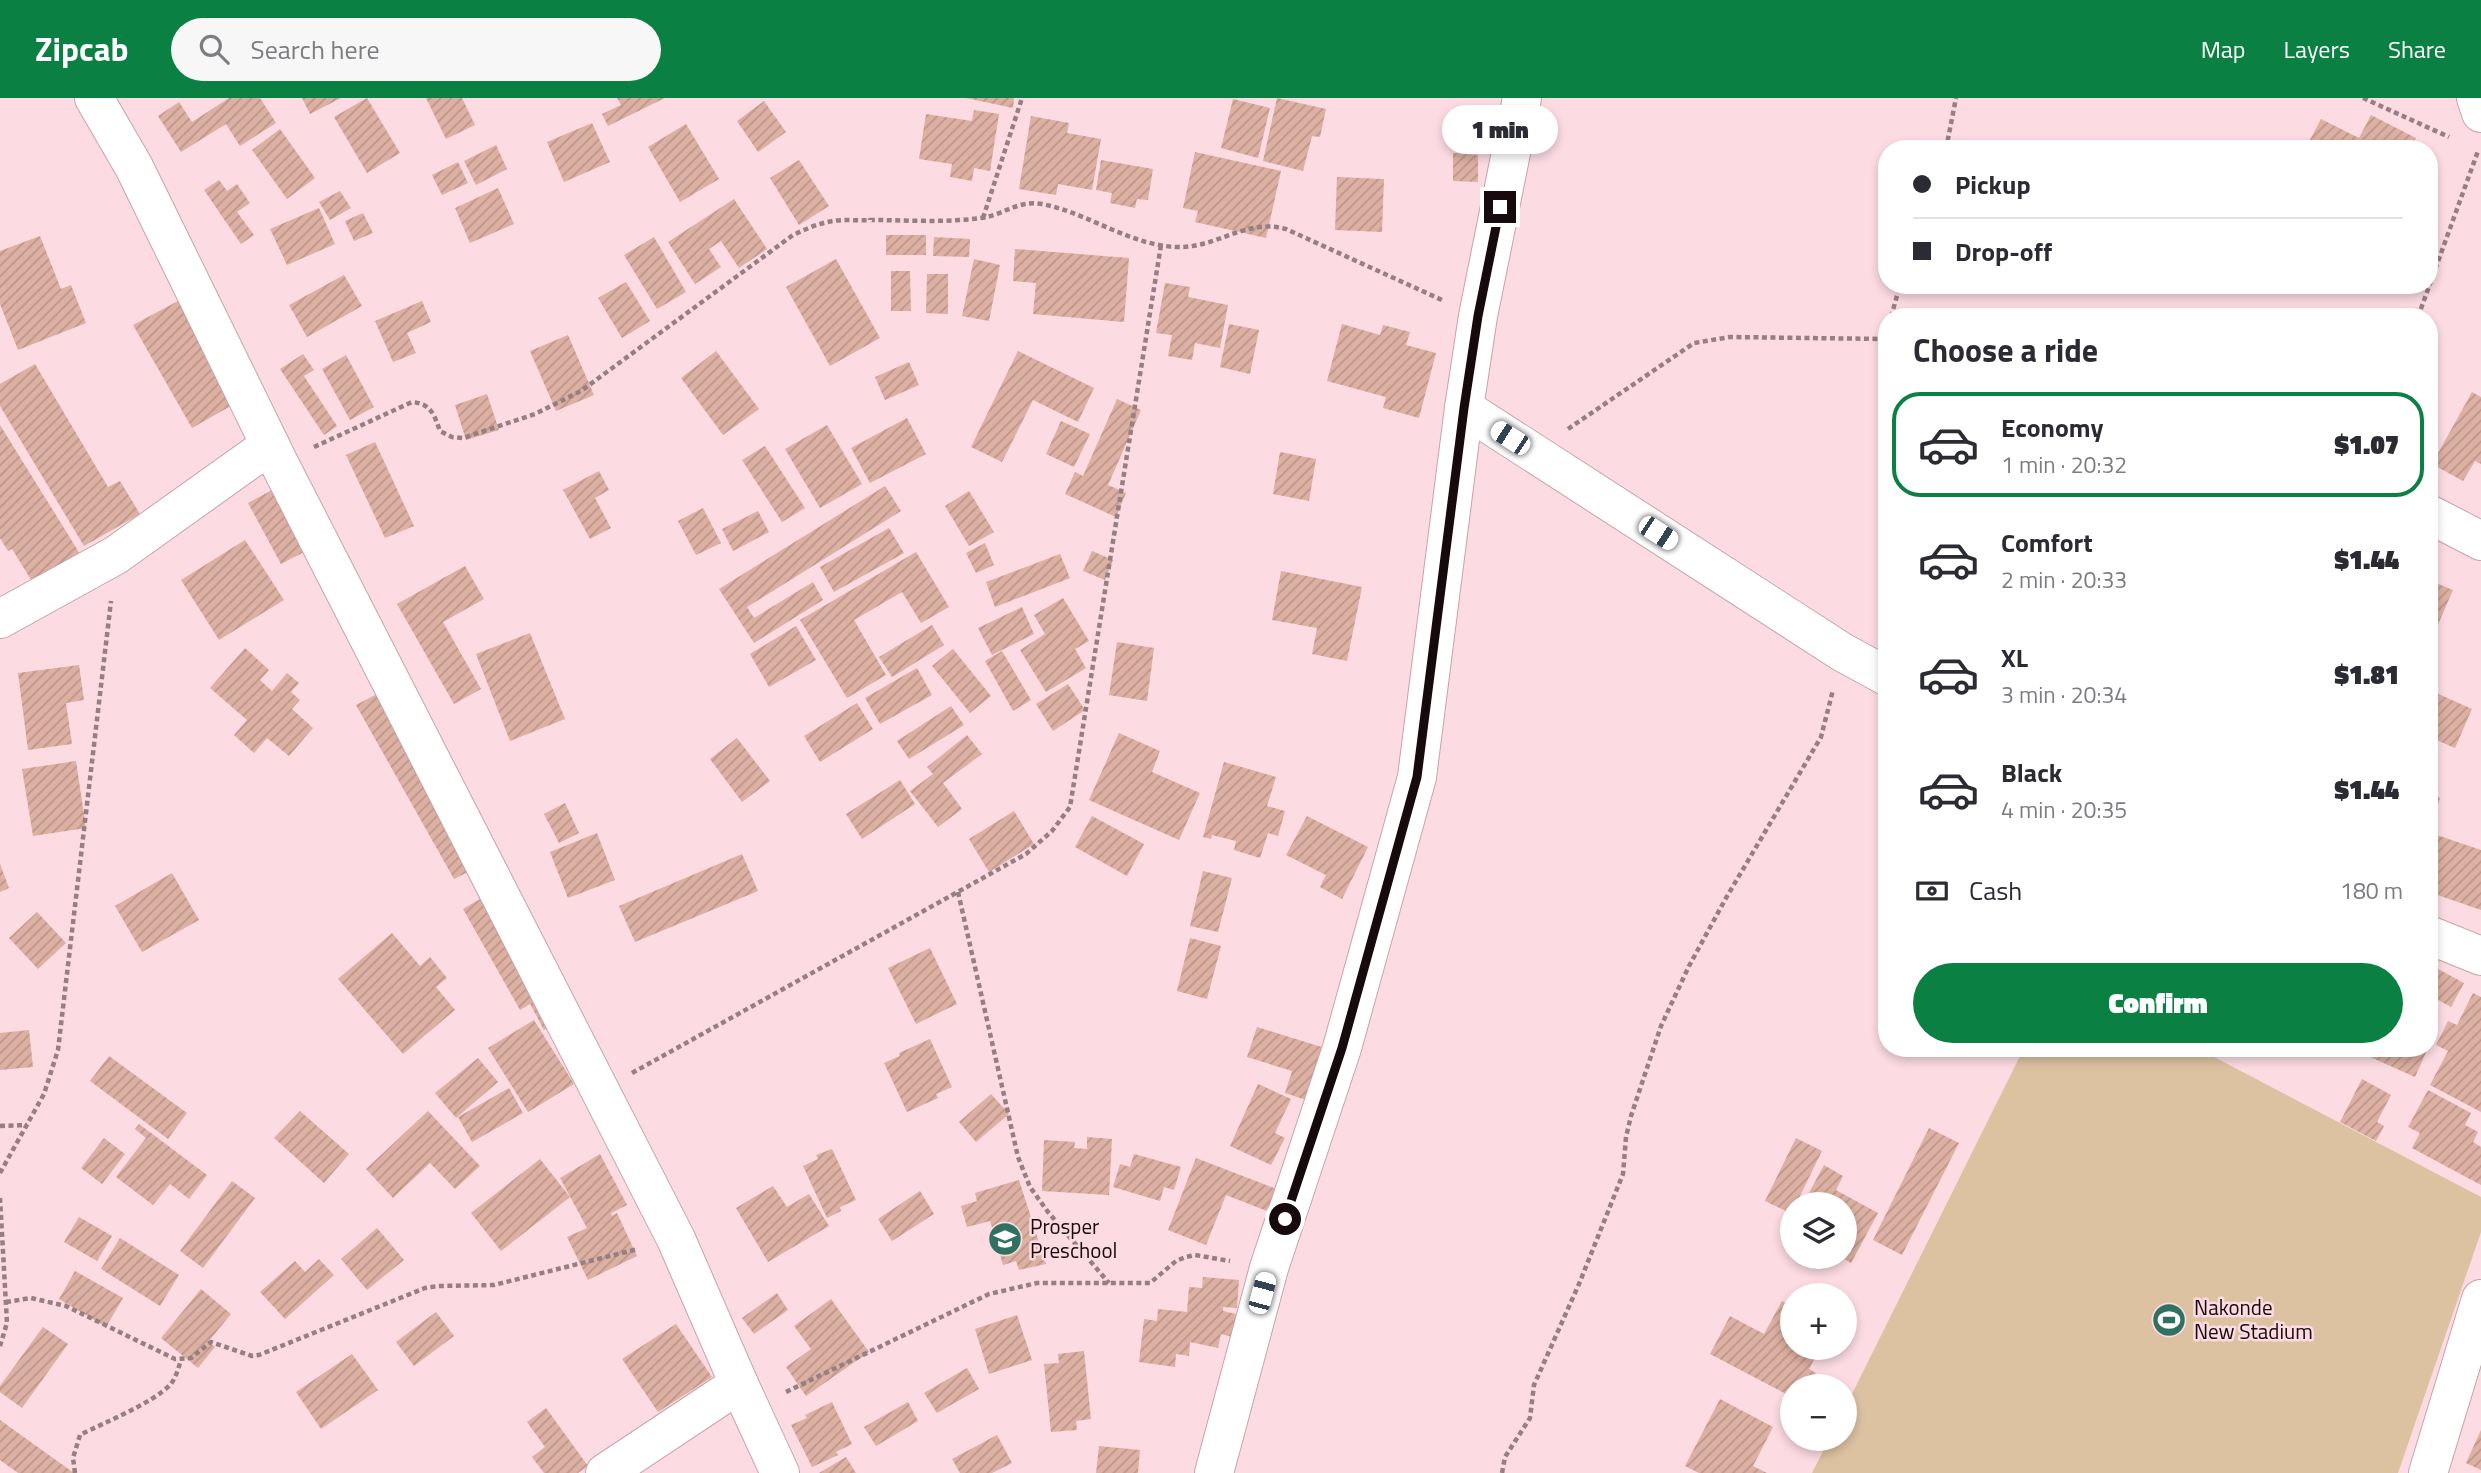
<!DOCTYPE html>
<meta charset="utf-8">
<style>
:root{--surface:#fff;--page:#f7f7f7;--text:#2b2b33;--muted:#7c7c81;--line:#e1e1e2;--accent:#0b8043}
body{margin:0;font-family:"Titillium Web",sans-serif;background:var(--page);color:var(--text);height:100vh;display:flex;flex-direction:column;font-size:26px;white-space:nowrap}
*{box-sizing:border-box;margin:0}
p{font-size:23px;color:var(--muted)}
.icon{flex:none;width:38px;height:38px;fill:none;stroke:currentColor;stroke-width:2;stroke-linecap:round;stroke-linejoin:round}
.map{position:relative;flex:1;overflow:hidden}
.side{position:absolute;left:1878px;top:210px;width:560px;height:749px;display:flex;flex-direction:column;background:var(--surface);border-radius:28px;box-shadow:0 4px 10px #0003}
.side>*{flex:none}
.banner{position:absolute;left:1878px;top:42px;width:560px;height:154px;border-radius:28px;box-shadow:0 4px 10px #0003;display:grid;align-content:center;height:154px;padding:0 35px;background:var(--surface)}
.buttons{position:absolute;left:1780px;top:1094px;display:grid;gap:14px}
.buttons a{display:grid;place-items:center;width:77px;height:77px;border-radius:50%;background:var(--surface);box-shadow:0 4px 10px #0003;font-size:35px}
.end{position:absolute;width:32px;height:32px;margin:-16px;border:9px solid #170a0d;background:#fff;box-shadow:0 0 0 4px #fff}
.from{border-radius:50%}
.bubble{position:absolute;height:49px;border-radius:24px;background:var(--surface);box-shadow:0 4px 10px #0003;font-size:23px;font-weight:800;line-height:49px;text-align:center}
.car{position:absolute;width:21px;height:42px;margin:-21px -10px;border-radius:9px;box-shadow:0 0 5px 2px #0007;background:linear-gradient(#fff 24%,#345 0 40%,#fff 0 76%,#345 0 86%,#fff 0)}
.banner b{display:flex;align-items:center;gap:24px;height:66px;font-size:26px}
.banner b+b{border-top:2px solid var(--line)}
.banner i{width:18px;height:18px;background:var(--text)}
ul{padding:0;list-style:none}
li{display:flex;align-items:center;gap:21px;height:105px;margin:0 14px 10px;padding:0 21px;border:4px solid transparent;border-radius:28px}
li div{flex:1}
li b{display:block;font-size:26px}
li em{font-style:normal;font-weight:800}
li.current{border-color:var(--accent)}
li>.icon{width:63px;height:63px;stroke-width:1.5}
h2{padding:0 35px;font-size:32px;line-height:84px}
.pay{display:flex;align-items:center;gap:18px;height:77px;padding:0 35px;font-size:26px}
.pay p{margin-inline-start:auto}
.primary-button{display:flex;gap:14px;margin-top:auto;padding:14px 35px}
.primary-button a{flex:1;height:80px;border-radius:42px;background:var(--accent);color:#fff;font-size:28px;font-weight:800;line-height:80px;text-align:center}
header{display:flex;align-items:center;gap:42px;box-sizing:border-box;height:98px;padding:0 35px;background:var(--accent);color:#fff}
header strong{font-size:33px}
nav{display:flex;gap:38px;margin-inline-start:auto;font-size:24px}
.search{width:490px;height:63px;background:var(--page);display:flex;align-items:center;gap:18px;box-sizing:border-box;padding:0 24px;border-radius:38px;color:var(--muted);font-size:26px}
.map>svg:first-child{display:block}
</style>
<header>
<strong>Zipcab</strong>
<div class="search"><svg class="icon" aria-label="search" viewBox="0 0 24 24"><circle cx="10" cy="10" r="6"/><path d="M15 15l6 6"/></svg>Search here</div>
<nav><a>Map</a><a>Layers</a><a>Share</a></nav>
</header>
<div class="map">
<svg width="2481" height="1375" viewBox="0 0 2481 1375">
<defs>
<pattern id="building-hatch" width="6" height="6" patternUnits="userSpaceOnUse" patternTransform="scale(1.75)"><rect width="6" height="6" fill="#dcb0a2"/><path d="M-1 1l2-2M0 6l6-6M5 7l2-2" fill="none" stroke="#bc968a"/></pattern>
</defs>
<rect width="100%" height="100%" fill="#fcdbe2"/>
<polygon fill="#ddc2a2" points="2024,950 2197,950 2481,1099 2481,1134 2398,1375 1812,1375 1829,1341 1844,1340 1845,1310"/>
<g fill="url(#building-hatch)">
<polygon points="229,0 260,0 276,25 240,48 226,26 181,54 158,18 179,4 192,24"/>
<polygon points="302,0 341,0 310,16"/>
<polygon points="367,0 400,55 367,75 334,19"/>
<polygon points="426,0 462,0 475,27 446,41"/>
<polygon points="617,0 665,0 608,28 602,16 621,7"/>
<polygon points="966,0 1014,0 1013,10"/>
<polygon points="1277,0 1326,11 1320,39 1312,38 1303,73 1263,63"/>
<polygon points="1233,1 1270,10 1258,60 1221,50"/>
<polygon points="764,3 786,34 758,54 737,23"/>
<polygon points="974,12 999,16 990,73 974,70 972,83 950,79 952,66 919,61 926,16 972,23"/>
<polygon points="2371,17 2416,40 2410,51 2305,51 2321,21 2359,40"/>
<polygon points="1031,18 1069,25 1067,35 1101,41 1092,92 1058,86 1056,97 1019,91"/>
<polygon points="592,25 610,64 564,84 547,44"/>
<polygon points="686,26 719,81 680,104 648,49"/>
<polygon points="280,31 315,80 287,101 252,52"/>
<polygon points="496,47 507,71 476,87 464,63"/>
<polygon points="1195,54 1281,73 1266,140 1195,124 1198,113 1183,110"/>
<polygon points="1453,55 1478,57 1478,84 1453,83"/>
<polygon points="799,62 829,108 799,127 770,80"/>
<polygon points="1101,62 1153,71 1148,102 1137,101 1135,110 1110,105 1112,95 1096,92"/>
<polygon points="458,64 468,85 442,97 432,77"/>
<polygon points="1337,79 1384,81 1382,134 1335,132"/>
<polygon points="219,82 227,93 237,86 250,105 237,114 254,137 241,146 204,92"/>
<polygon points="498,90 514,126 470,145 455,110"/>
<polygon points="340,93 351,110 330,122 319,104"/>
<polygon points="734,101 767,151 739,170 721,143 709,151 721,169 695,186 668,144"/>
<polygon points="319,110 335,146 287,167 270,131"/>
<polygon points="363,115 373,135 354,143 345,123"/>
<rect x="886" y="137" width="40" height="20"/>
<polygon points="40,138 61,191 71,187 86,225 18,252 0,206 0,153"/>
<polygon points="654,139 686,194 657,211 624,157"/>
<polygon points="934,139 970,141 969,159 933,158"/>
<polygon points="1015,151 1129,160 1124,224 1033,216 1036,185 1013,183"/>
<polygon points="836,161 880,240 830,268 786,189"/>
<polygon points="974,161 1000,167 989,223 962,218"/>
<polygon points="891,173 910,173 911,213 891,213"/>
<polygon points="927,176 948,176 948,216 926,215"/>
<polygon points="344,177 362,208 307,239 289,207"/>
<polygon points="626,184 650,223 622,240 598,200"/>
<polygon points="1165,185 1190,189 1188,199 1228,207 1220,250 1195,245 1192,262 1168,258 1172,237 1156,235"/>
<polygon points="178,203 236,305 192,330 133,227"/>
<polygon points="422,203 431,224 407,235 416,255 393,264 375,223"/>
<polygon points="1229,226 1259,232 1250,276 1220,269"/>
<polygon points="1342,226 1380,237 1383,227 1410,234 1406,247 1436,255 1419,320 1383,310 1386,299 1327,283"/>
<polygon points="568,237 594,297 556,313 530,253"/>
<polygon points="716,253 759,311 723,337 681,280"/>
<polygon points="1018,253 1094,290 1078,324 1033,302 1002,364 971,349"/>
<polygon points="303,256 314,272 304,278 337,328 324,337 280,271"/>
<polygon points="346,257 374,309 350,322 322,271"/>
<polygon points="909,264 919,287 885,302 875,279"/>
<polygon points="35,266 108,389 120,383 140,416 84,448 0,308 0,286"/>
<polygon points="2472,294 2481,299 2481,366 2475,363 2463,383 2432,366"/>
<polygon points="487,296 499,332 466,342 455,307"/>
<polygon points="1117,301 1141,312 1108,387 1126,395 1116,419 1065,396 1075,374 1083,378"/>
<polygon points="907,320 926,356 870,385 851,350"/>
<polygon points="1061,323 1090,336 1074,369 1046,356"/>
<polygon points="0,327 90,472 43,501 12,451 8,453 0,440"/>
<polygon points="827,327 862,386 820,410 785,351"/>
<polygon points="375,344 414,428 385,440 346,357"/>
<polygon points="765,348 805,410 782,424 742,362"/>
<polygon points="1280,354 1316,361 1309,403 1273,396"/>
<polygon points="599,373 609,392 595,400 611,430 590,441 563,392"/>
<polygon points="885,388 901,413 747,509 754,520 813,484 823,502 754,545 719,491"/>
<polygon points="274,391 308,452 281,466 248,405"/>
<polygon points="969,393 994,434 969,448 945,408"/>
<polygon points="703,410 721,445 696,457 678,423"/>
<polygon points="758,413 769,434 733,453 722,431"/>
<polygon points="889,430 904,455 834,494 820,469"/>
<polygon points="245,442 284,502 219,542 181,482"/>
<polygon points="985,445 994,467 976,475 966,455"/>
<polygon points="1092,453 1113,462 1105,482 1083,473"/>
<polygon points="916,454 949,509 921,525 902,494 854,522 886,577 847,600 800,522"/>
<polygon points="1060,456 1070,480 995,509 986,484"/>
<polygon points="465,468 484,501 443,524 481,591 454,606 397,506"/>
<polygon points="1281,473 1362,489 1347,563 1312,556 1317,530 1272,522"/>
<polygon points="2429,482 2453,492 2429,547"/>
<polygon points="1063,500 1089,543 1075,551 1086,570 1046,594 1020,552 1045,536 1034,517"/>
<polygon points="1022,509 1034,536 992,557 978,530"/>
<polygon points="932,527 944,547 892,579 879,559"/>
<polygon points="796,528 816,562 769,589 750,556"/>
<polygon points="530,535 565,621 510,643 476,556"/>
<polygon points="1117,544 1154,550 1147,603 1109,597"/>
<polygon points="245,550 269,572 260,582 272,593 287,575 299,585 291,594 300,602 292,611 313,630 289,658 267,640 254,655 234,637 247,622 210,590"/>
<polygon points="953,551 991,598 970,615 932,568"/>
<polygon points="1002,553 1031,602 1013,613 985,563"/>
<polygon points="79,567 84,602 66,605 72,646 28,652 18,575"/>
<polygon points="917,570 932,597 880,626 865,600"/>
<polygon points="1068,586 1085,612 1053,633 1036,606"/>
<polygon points="2434,594 2472,611 2455,650 2429,639 2429,607"/>
<polygon points="377,596 474,771 454,781 356,607"/>
<polygon points="857,605 873,631 820,664 804,638"/>
<polygon points="951,608 964,627 909,661 897,643"/>
<polygon points="1119,635 1160,653 1152,674 1200,695 1179,742 1089,702"/>
<polygon points="967,637 982,656 943,685 962,711 938,729 910,693 933,676 927,669"/>
<polygon points="737,640 770,683 742,704 710,661"/>
<polygon points="76,663 86,730 33,738 22,671"/>
<polygon points="1224,664 1276,679 1267,708 1285,713 1278,738 1268,735 1260,760 1234,752 1236,743 1212,737 1211,741 1203,739"/>
<polygon points="900,682 915,706 862,741 846,716"/>
<polygon points="2429,696 2440,700 2430,733 2429,733"/>
<polygon points="565,705 579,735 559,745 544,716"/>
<polygon points="1014,713 1034,746 989,774 969,741"/>
<polygon points="1092,718 1144,746 1127,778 1075,749"/>
<polygon points="1307,718 1368,749 1342,801 1320,789 1326,777 1286,757"/>
<polygon points="597,735 615,782 568,800 550,754"/>
<polygon points="2431,735 2481,752 2481,812 2429,794 2429,741"/>
<polygon points="742,756 758,793 635,844 619,808"/>
<polygon points="0,766 9,790 0,794"/>
<polygon points="1203,773 1232,780 1218,834 1190,828"/>
<polygon points="172,775 199,822 142,854 115,808"/>
<polygon points="487,797 566,921 544,932 530,906 520,912 463,811"/>
<polygon points="37,814 66,845 38,871 9,840"/>
<polygon points="392,835 420,868 430,859 447,880 436,889 455,912 403,956 338,881"/>
<polygon points="1190,840 1221,848 1207,901 1177,893"/>
<polygon points="930,850 957,906 916,926 888,870"/>
<polygon points="2429,866 2464,885 2451,909 2429,897"/>
<polygon points="2473,895 2481,899 2481,1014 2430,987 2448,953 2436,947 2448,923 2457,927"/>
<polygon points="534,922 574,986 528,1014 488,950"/>
<polygon points="1257,929 1328,951 1312,1004 1285,995 1292,973 1247,959"/>
<polygon points="29,932 33,969 0,972 0,935"/>
<polygon points="930,941 952,989 936,996 938,1000 907,1014 884,965 900,958 899,955"/>
<polygon points="2372,950 2428,950 2415,979 2368,958"/>
<polygon points="109,958 187,1015 168,1041 90,983"/>
<polygon points="478,960 498,984 456,1020 435,995"/>
<polygon points="2362,981 2391,997 2377,1024 2384,1028 2376,1043 2340,1024"/>
<polygon points="1258,986 1291,1001 1275,1035 1285,1040 1271,1067 1230,1048"/>
<polygon points="509,990 523,1015 472,1044 458,1019"/>
<polygon points="2428,992 2471,1015 2465,1027 2478,1034 2473,1044 2481,1049 2481,1087 2412,1050 2420,1035 2408,1029"/>
<polygon points="991,996 1009,1016 976,1044 959,1024"/>
<polygon points="300,1013 349,1056 324,1085 274,1040"/>
<polygon points="428,1013 480,1068 455,1091 430,1065 393,1100 366,1071"/>
<polygon points="139,1026 207,1077 189,1101 170,1086 153,1107 116,1079 146,1040 135,1031"/>
<polygon points="1929,1030 1959,1045 1902,1157 1873,1142"/>
<polygon points="1087,1039 1112,1041 1109,1097 1042,1093 1044,1042 1075,1044 1074,1050 1087,1051"/>
<polygon points="104,1040 125,1056 102,1086 81,1070"/>
<polygon points="1796,1040 1822,1053 1796,1106 1792,1106 1792,1116 1765,1103"/>
<polygon points="832,1051 856,1102 840,1109 841,1113 827,1120 803,1068 818,1061 816,1057"/>
<polygon points="600,1056 627,1107 611,1115 612,1118 617,1115 637,1158 588,1182 567,1139 587,1130 560,1080"/>
<polygon points="1134,1056 1181,1069 1174,1092 1164,1089 1160,1103 1113,1089 1120,1066 1130,1069"/>
<polygon points="1196,1060 1295,1098 1287,1121 1226,1097 1206,1147 1168,1132"/>
<polygon points="540,1061 570,1099 501,1153 471,1115"/>
<polygon points="1824,1067 1843,1078 1836,1092 1878,1115 1851,1165 1839,1158 1844,1158 1844,1106 1803,1106"/>
<polygon points="1019,1082 1046,1166 1019,1172 1016,1163 1003,1167 990,1123 967,1129 961,1108 977,1103 975,1095"/>
<polygon points="232,1083 255,1100 203,1170 180,1153"/>
<polygon points="773,1088 787,1109 809,1096 829,1128 768,1164 736,1110"/>
<polygon points="920,1093 934,1116 892,1143 878,1121"/>
<polygon points="79,1119 112,1138 97,1163 64,1144"/>
<polygon points="377,1130 404,1162 367,1192 341,1161"/>
<polygon points="120,1140 179,1177 160,1208 101,1171"/>
<polygon points="319,1161 334,1177 285,1221 260,1194 295,1163 305,1174"/>
<polygon points="75,1173 123,1200 106,1229 59,1201"/>
<polygon points="1203,1179 1239,1182 1237,1210 1223,1209 1223,1213 1236,1216 1232,1239 1221,1236 1218,1250 1190,1244 1189,1258 1176,1256 1175,1269 1139,1264 1144,1221 1157,1223 1158,1211 1187,1214 1189,1189 1202,1190"/>
<polygon points="201,1191 231,1216 208,1244 215,1249 198,1270 161,1240"/>
<polygon points="777,1195 788,1212 754,1236 742,1220"/>
<polygon points="831,1201 869,1254 806,1298 786,1269 811,1251 794,1228"/>
<polygon points="1782,1203 1792,1208 1792,1250 1820,1250 1809,1271 1816,1275 1809,1288 1792,1288 1792,1299 1710,1256 1730,1218 1764,1236"/>
<polygon points="436,1214 454,1238 414,1268 396,1244"/>
<polygon points="1017,1217 1032,1262 989,1276 975,1231"/>
<polygon points="676,1226 712,1279 658,1314 622,1261"/>
<polygon points="43,1229 68,1246 22,1310 0,1294 0,1288"/>
<polygon points="1084,1253 1091,1321 1076,1323 1077,1332 1051,1334 1044,1266 1059,1265 1058,1256"/>
<polygon points="352,1256 378,1292 321,1331 296,1294"/>
<polygon points="967,1270 979,1291 937,1315 924,1295"/>
<polygon points="1720,1301 1773,1329 1753,1368 1767,1375 1699,1375 1685,1368"/>
<polygon points="832,1304 852,1346 836,1354 838,1357 812,1369 791,1327 807,1320 805,1317"/>
<polygon points="908,1304 918,1323 876,1348 864,1329"/>
<polygon points="546,1310 588,1368 578,1375 544,1375 532,1359 545,1349 527,1324"/>
<polygon points="0,1322 74,1375 18,1375 0,1362"/>
<polygon points="2481,1332 2481,1372 2466,1365"/>
<polygon points="997,1337 1012,1365 992,1375 960,1375 952,1361"/>
<polygon points="1099,1348 1140,1352 1138,1375 1096,1375"/>
<polygon points="846,1359 856,1375 819,1375"/>
</g>
<g fill="none" stroke-linecap="round" stroke-linejoin="round">
<g stroke="#c9a2aa" stroke-width="40">
<g id="minor">
<polyline points="94,0 134,69 279,365 676,1141 739,1286 780,1375"/>
<polyline points="2476,0 2481,15"/>
<polyline points="1464,310 1842,554 1886,578"/>
<polyline points="2429,416 2481,443"/>
<polyline points="0,521 116,457 270,347"/>
<polyline points="2429,837 2481,858"/>
<polyline points="605,1375 739,1286"/>
<polyline points="1214,1375 1269,1170 1342,950 1417,679 1464,310 1478,218 1522,0"/>
<polyline points="2428,1375 2481,1201"/>
</g>
</g>
<g stroke="#967e83" stroke-width="4.5" stroke-dasharray="5 3.5" stroke-linecap="butt">
<polyline points="2363,0 2449,39"/>
<polyline points="1946,51 1956,0"/>
<polyline points="983,120 1022,0"/>
<polyline points="1891,219 1900,187"/>
<polyline points="2418,219 2478,53"/>
<polyline points="1568,331 1694,245 1730,239 1886,241"/>
<path d="M314 349 412 304C431 306 434 316 440 333L452 339 463 340 535 316 581 293 793 137C806 131 819 125 833 123 844 121 858 123 870 122 906 122 945 125 981 120 1004 117 1017 102 1042 106 1089 115 1130 148 1178 149 1217 150 1246 120 1286 131L1442 202"/>
<polyline points="958,794 1018,1059 1030,1089 1048,1114 1109,1185"/>
<polyline points="632,975 1026,756 1052,733 1070,709 1161,147"/>
<polyline points="0,1028 27,1027"/>
<polyline points="0,1075 44,996 58,952 111,503"/>
<polyline points="0,1100 7,1225 0,1248"/>
<polyline points="6,1204 31,1200 66,1208 175,1261 191,1260 211,1244 252,1258 259,1257 425,1190 438,1188 494,1187 638,1151"/>
<polyline points="786,1294 989,1196 1037,1185 1150,1185 1176,1163 1186,1159 1195,1157 1230,1163"/>
<path d="M75 1375 73 1360 80 1337C105 1324 151 1306 170 1287 176 1280 178 1271 181 1262"/>
<polyline points="1502,1375 1505,1359 1530,1320 1534,1287 1579,1186 1623,1076 1626,1039 1631,1018 1661,928 1689,868 1726,800 1821,639 1833,592"/>
</g>
<use href="#minor" stroke="#fff" stroke-width="38"/>
</g>
<g fill="none" stroke-linecap="round" stroke-linejoin="round">
<polyline stroke="#170a0d" stroke-width="9" points="1285,1121 1342,950 1417,679 1464,310 1478,218 1500,109"/>
</g>
<defs>
<g id="school-disc" transform="scale(1.75)"><circle r="9.5" fill="#307162" stroke="#fcdbe2"/><path d="M0-5L7-2L0 1L-7-2ZM-4 1L0 2.5L4 1V4Q0 6-4 4Z" fill="#fff"/></g>
<g id="stadium-disc" transform="scale(1.75)"><circle r="9.5" fill="#307162" stroke="#fcdbe2"/><path d="M0-5a6.5 5 0 1 0 0 10a6.5 5 0 1 0 0-10ZM-3.5-1.8h7v3.6h-7Z" fill="#fff"/></g>
</defs>
<g fill-rule="evenodd">
<use href="#school-disc" x="1005" y="1141"/>
<use href="#stadium-disc" x="2169" y="1222"/>
</g>
<g text-anchor="middle" stroke-width="5" stroke-linejoin="round" paint-order="stroke">
<g font-size="21" fill="#170a0d" stroke="#fcdbe2" text-anchor="start">
<text x="1030" y="1136">Prosper<tspan x="1030" dy="24">Preschool</tspan></text>
<text x="2194" y="1217">Nakonde<tspan x="2194" dy="24">New Stadium</tspan></text>
</g>
</g>
</svg>
<div class="buttons">
<a><svg class="icon" aria-label="layers" viewBox="0 0 24 24"><path d="M12 4l9 5-9 5-9-5zM3 14l9 5 9-5"/></svg></a>
<a>+</a>
<a>−</a>
</div>
<i class="end from" style="left:1285px;top:1121px"></i>
<i class="end" style="left:1500px;top:109px"></i>
<div class="bubble" style="left:1442px;top:7px;width:116px">1 min</div>
<i class="car" style="left:1510px;top:340px;rotate:303deg"></i>
<i class="car" style="left:1658px;top:435px;rotate:123deg"></i>
<i class="car" style="left:1262px;top:1195px;rotate:15deg"></i>
<div class="banner">
<b><i class="from"></i>Pickup</b>
<b><i></i>Drop-off</b>
</div>
<section class="side">
<h2>Choose a ride</h2>
<ul>
<li class="current"><svg class="icon" aria-label="car" viewBox="0 0 24 24"><path d="M5 17H2v-5l4-1 3-4h7l3 4 3 1v5h-3M9 17h6M6 11h13"/><circle cx="7" cy="17" r="2"/><circle cx="17" cy="17" r="2"/></svg><div><b>Economy</b><p>1 min · 20:32</p></div><em>$1.07</em></li>
<li><svg class="icon" aria-label="car" viewBox="0 0 24 24"><path d="M5 17H2v-5l4-1 3-4h7l3 4 3 1v5h-3M9 17h6M6 11h13"/><circle cx="7" cy="17" r="2"/><circle cx="17" cy="17" r="2"/></svg><div><b>Comfort</b><p>2 min · 20:33</p></div><em>$1.44</em></li>
<li><svg class="icon" aria-label="car" viewBox="0 0 24 24"><path d="M5 17H2v-5l4-1 3-4h7l3 4 3 1v5h-3M9 17h6M6 11h13"/><circle cx="7" cy="17" r="2"/><circle cx="17" cy="17" r="2"/></svg><div><b>XL</b><p>3 min · 20:34</p></div><em>$1.81</em></li>
<li><svg class="icon" aria-label="car" viewBox="0 0 24 24"><path d="M5 17H2v-5l4-1 3-4h7l3 4 3 1v5h-3M9 17h6M6 11h13"/><circle cx="7" cy="17" r="2"/><circle cx="17" cy="17" r="2"/></svg><div><b>Black</b><p>4 min · 20:35</p></div><em>$1.44</em></li>
</ul>
<div class="pay"><svg class="icon" aria-label="cash" viewBox="0 0 24 24"><path d="M3 7h18v10H3z"/><circle cx="12" cy="12" r="2"/></svg>Cash<p>180 m</p></div>
<div class="primary-button"><a>Confirm</a></div>
</section>
</div>
